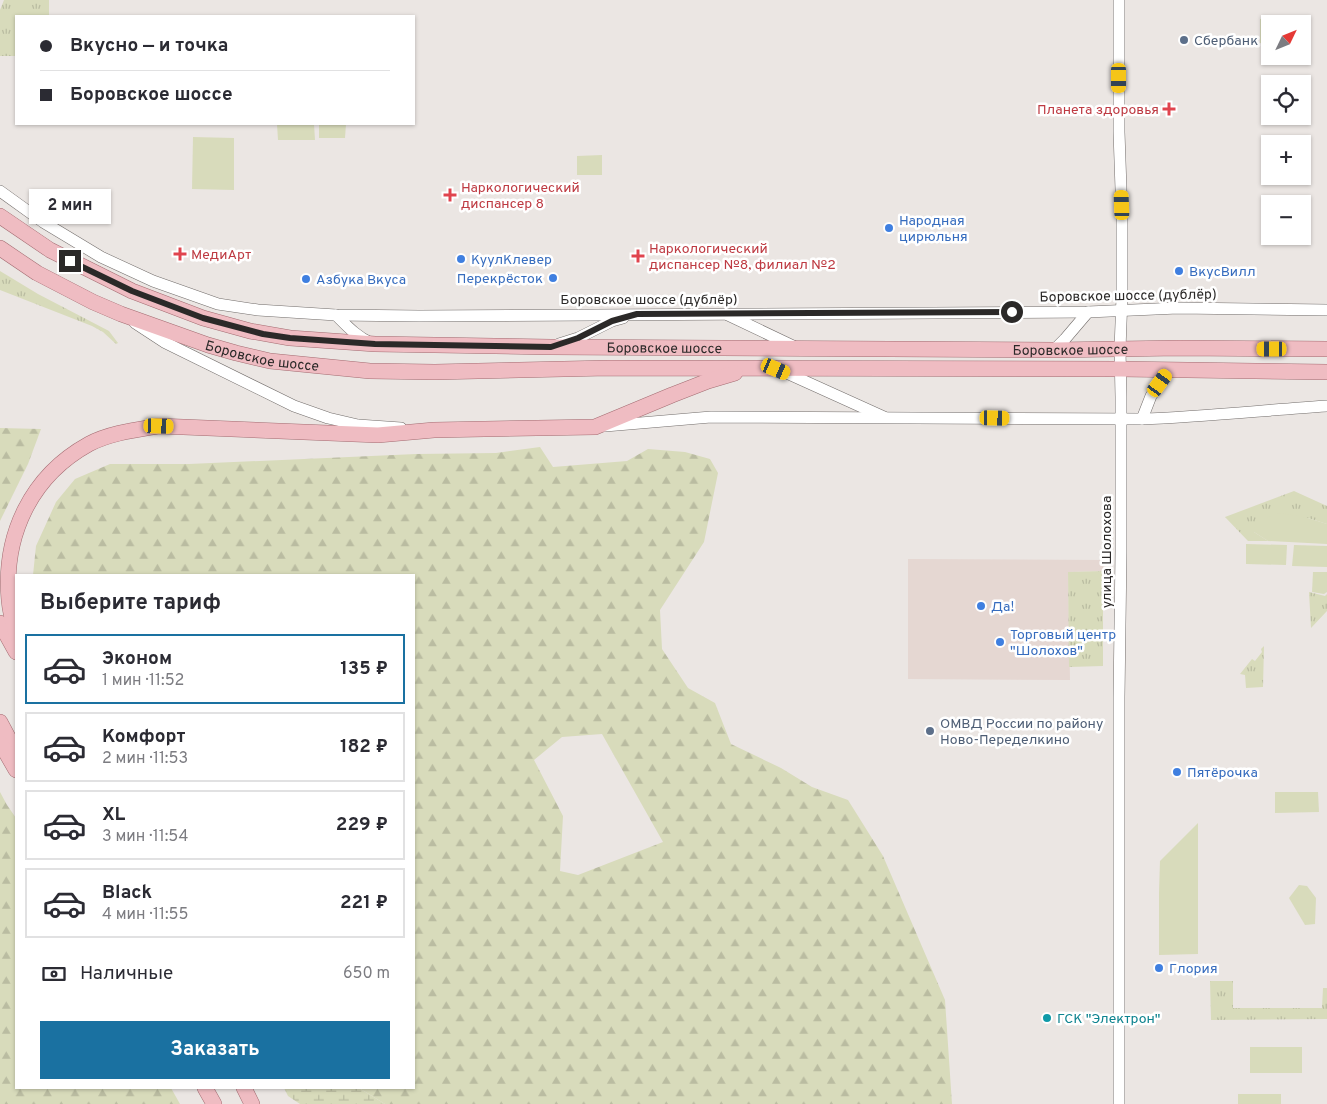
<!DOCTYPE html>
<html lang="ru">
<meta charset="utf-8">
<style>
:root{--surface:#fff;--page:#f2f2f3;--text:#2b2b33;--muted:#7c7c81;--line:#e1e1e2;--accent:#1a71a1}
body{margin:0;font-family:Overpass,sans-serif;background:var(--page);color:var(--text);height:100vh;display:flex;flex-direction:column;font-size:19px;white-space:nowrap}
*{box-sizing:border-box;margin:0}
p{font-size:16px;color:var(--muted)}
.icon{flex:none;width:28px;height:28px;fill:none;stroke:currentColor;stroke-width:2;stroke-linecap:round;stroke-linejoin:round}
.map{position:relative;flex:1;overflow:hidden}
.sheet{position:absolute;left:15px;top:574px;width:400px;height:515px;display:flex;flex-direction:column;background:var(--surface);border-radius:0px;box-shadow:0 1px 4px #0004}
.sheet>*{flex:none}
.guide{position:absolute;left:15px;top:15px;width:400px;height:110px;border-radius:0px;box-shadow:0 1px 4px #0004;display:grid;align-content:center;height:110px;padding:0 25px;background:var(--surface)}
.needle{width:32px;rotate:47deg}
.controls{position:absolute;left:1261px;top:15px;display:grid;gap:10px}
.controls a{display:grid;place-items:center;width:50px;height:50px;border-radius:0px;background:var(--surface);box-shadow:0 1px 4px #0004;font-size:25px}
.end{position:absolute;width:22px;height:22px;margin:-11px;border:6px solid #2b2928;background:#fff;box-shadow:0 0 0 2px #fff}
.from{border-radius:50%}
.bubble{position:absolute;height:35px;border-radius:0px;background:var(--surface);box-shadow:0 1px 4px #0004;font-size:16px;font-weight:700;line-height:35px;text-align:center}
.car{position:absolute;width:15px;height:30px;margin:-15px -8px;border-radius:6px;box-shadow:0 0 4px 1px #0007;background:linear-gradient(#f5c518 24%,#345 0 40%,#f5c518 0 76%,#345 0 86%,#f5c518 0)}
.guide b{display:flex;align-items:center;gap:18px;height:48px;font-size:19px}
.guide b+b{border-top:1px solid var(--line)}
.guide i{width:12px;height:12px;background:var(--text)}
ul{padding:0;list-style:none}
li{display:flex;align-items:center;gap:15px;height:70px;margin:0 10px 8px;padding:0 15px;border:2px solid var(--line);border-radius:0px}
li div{flex:1}
li b{display:block;font-size:19px}
li em{font-style:normal;font-weight:700}
li.on{border-color:var(--accent)}
li>.icon{width:45px;height:45px;stroke-width:1.5}
h2{padding:0 25px;font-size:22px;line-height:60px}
.pay{display:flex;align-items:center;gap:12px;height:55px;padding:0 25px;font-size:19px}
.pay p{margin-inline-start:auto}
.cta{display:flex;gap:10px;margin-top:auto;padding:10px 25px}
.cta a{flex:1;height:58px;border-radius:0px;background:var(--accent);color:#fff;font-size:20px;font-weight:700;line-height:58px;text-align:center}
.map>svg:first-child{display:block}
</style>
<div class="map">
<svg width="1327" height="1104" viewBox="0 0 1327 1104">
<defs>
<pattern id="grass-tufts" width="24" height="20" patternUnits="userSpaceOnUse" patternTransform="scale(1.25)"><rect width="24" height="20" fill="#d8dbbb"/><path d="M3 7l-1-3M5 7V3M7 7l1-3M15 17l-1-3M17 17v-4M19 17l1-3" fill="none" stroke="#babca1"/></pattern>
<pattern id="forest-firs" width="22" height="20" patternUnits="userSpaceOnUse" patternTransform="scale(1.25)"><rect width="22" height="20" fill="#d8dbbb"/><path d="M5 1l3.5 6h-7zM16 11l3.5 6h-7z" fill="#babca1"/></pattern>
<pattern id="wetland-marsh" width="20" height="14" patternUnits="userSpaceOnUse" patternTransform="scale(1.25)"><rect width="20" height="14" fill="#d8dbbb"/><path d="M1 5h8M5 5V1M11 12h8M15 12V8" fill="none" stroke="#babca1"/></pattern>
</defs>
<rect width="100%" height="100%" fill="#ebe6e3"/>
<polygon fill="#e5d7d2" points="908,559 1104,560 1103,571 1068,572 1070,680 908,679"/>
<g fill="url(#grass-tufts)">
<polygon points="4,0 49,0 49,16 16,16 16,56 0,56 0,10"/>
<polygon points="0,271 38,294 109,331 118,343 116,344 103,332 92,326 0,290"/>
<polygon points="1294,491 1327,506 1327,524 1308,518 1254,532 1268,541 1248,541 1225,517"/>
<polygon points="1103,571 1103,666 1069,667 1068,572"/>
<polygon points="1309,592 1325,596 1327,594 1327,611 1311,628"/>
<polygon points="1264,646 1263,687 1246,688 1245,675 1240,674 1252,659 1255,661 1262,652 1261,649"/>
<polygon points="1210,981 1233,981 1233,1008 1322,1008 1323,988 1327,988 1327,1019 1211,1020"/>
</g>
<g fill="url(#forest-firs)" fill-rule="evenodd">
<polygon points="0,428 41,429 28,464 0,521"/>
<path d="M540 447 553 467 627 461 648 449 685 452 710 459 718 473 704 542 660 610 662 649 688 688 715 703 731 744 781 768 812 787 848 800 883 856 945 1000 952 1104H385L359 1088H414V575H33L36 546 56 502 75 479 110 464H189L416 454 496 453ZM602 734 663 842 578 875 560 871 563 816 534 760 562 737Z"/>
<polygon points="0,792 7,805 16,818 16,1088 171,1088 180,1104 0,1104"/>
</g>
<polygon fill="url(#wetland-marsh)" points="284,1088 359,1088 385,1104 300,1104 288,1096"/>
<g fill="#d8dbbb">
<polygon points="1260,19 1292,20 1292,24 1270,24 1270,43 1260,43"/>
<polygon points="277,124 314,124 315,140 278,140"/>
<polygon points="319,124 346,124 345,138 319,138"/>
<polygon points="193,137 234,138 234,190 192,189"/>
<polygon points="602,155 602,175 577,175 577,156"/>
<polygon points="1280,513 1308,518 1327,524 1327,544 1268,541 1254,532 1256,521"/>
<polygon points="1246,544 1287,545 1286,565 1246,564"/>
<polygon points="1294,545 1327,546 1327,567 1292,566"/>
<polygon points="1313,572 1327,572 1327,592 1324,594 1312,592"/>
<polygon points="1275,792 1318,792 1319,812 1275,813"/>
<polygon points="1198,823 1198,954 1159,955 1159,892 1160,861"/>
<polygon points="1299,885 1307,886 1316,898 1315,924 1305,925 1289,898"/>
<rect x="1250" y="1047" width="52" height="26"/>
<rect x="1238" y="1094" width="43" height="10"/>
</g>
<g fill="none" stroke-linecap="round" stroke-linejoin="round">
<g stroke="#726d6b" stroke-width="12">
<g id="minor">
<polyline points="0,191 43,222 101,257 153,281 218,304 258,310 336,315 419,316 1088,312 1178,308 1327,310"/>
<path d="M336 315C347 326 357 337 371 343"/>
<polyline points="728,315 795,347"/>
<polyline points="135,323 164,342 294,406 328,418 358,425 401,428"/>
<polyline points="559,344 578,338 612,321 623,318"/>
<polyline points="1054,350 1065,339 1088,312"/>
<polyline points="780,370 884,417"/>
<polyline points="1142,419 1151,396 1170,370"/>
<path d="M605 426 711 417 1142 419C1204 417 1265 410 1327 406"/>
<polyline points="1119,1104 1119,697 1121,552 1121,397 1120,349 1122,297 1122,218 1119,132 1119,0"/>
</g>
</g>
<g stroke="#a36b71" stroke-width="16">
<g id="major">
<path id="s1" d="M0 216 50 250 132 291 203 318 250 331 290 338 375 344 551 347 1054 350 1179 348 1327 349"/>
<path id="s2" d="M0 248 37 273 93 302 121 314 208 345 236 353 270 361 370 371 435 372 608 368 1120 369 1327 372"/>
<polyline points="0,623 16,652"/>
<path d="M16 634C13 623 10 611 9 600 3 535 31 476 89 444 110 433 135 430 159 426L378 435 434 430 595 427 672 395 708 381 735 373"/>
<polyline points="0,722 16,752"/>
<polyline points="1,744 16,770"/>
<polyline points="205,1088 214,1104"/>
<polyline points="244,1088 252,1104"/>
</g>
</g>
<use href="#minor" stroke="#fff" stroke-width="11"/>
<use href="#major" stroke="#efbcc2" stroke-width="15"/>
</g>
<g fill="none" stroke-linecap="round" stroke-linejoin="round">
<polyline stroke="#2b2928" stroke-width="6" points="70,261 132,291 203,318 263,334 290,338 375,344 551,347 578,338 612,321 637,314 1012,312"/>
</g>
<g fill="#5c6f8a" stroke="#fff" stroke-width="2">
<circle cx="1184" cy="40" r="5"/>
<circle cx="930" cy="731" r="5"/>
</g>
<g fill="#e0444e" stroke="#fff" stroke-width="2">
<path d="M1166.5 101.5h5v5h5v5h-5v5h-5v-5h-5v-5h5z"/>
<path d="M447.5 187.5h5v5h5v5h-5v5h-5v-5h-5v-5h5z"/>
<path d="M177.5 246.5h5v5h5v5h-5v5h-5v-5h-5v-5h5z"/>
<path d="M635.5 248.5h5v5h5v5h-5v5h-5v-5h-5v-5h5z"/>
</g>
<g fill="#3f7fe0" stroke="#fff" stroke-width="2">
<circle cx="889" cy="228" r="5"/>
<circle cx="461" cy="259" r="5"/>
<circle cx="1179" cy="271" r="5"/>
<circle cx="553" cy="278" r="5"/>
<circle cx="306" cy="279" r="5"/>
<circle cx="981" cy="606" r="5"/>
<circle cx="1000" cy="642" r="5"/>
<circle cx="1177" cy="772" r="5"/>
<circle cx="1159" cy="968" r="5"/>
</g>
<circle fill="#0f9aa8" stroke="#fff" stroke-width="2" cx="1047" cy="1018" r="5"/>
<g text-anchor="middle" stroke-width="5" stroke-linejoin="round" paint-order="stroke">
<g font-size="14" fill="#4e5e75" stroke="#fff" text-anchor="start">
<text x="1194" y="45">Сбербанк</text>
<text x="940" y="728">ОМВД России по району<tspan x="940" dy="16">Ново-Переделкино</tspan></text>
</g>
<g font-size="14" fill="#be3a42" stroke="#fff" text-anchor="start">
<text x="1159" y="114" text-anchor="end">Планета здоровья</text>
<text x="461" y="192">Наркологический<tspan x="461" dy="16">диспансер 8</tspan></text>
<text x="649" y="253">Наркологический<tspan x="649" dy="16">диспансер №8, филиал №2</tspan></text>
<text x="191" y="259">МедиАрт</text>
</g>
<g font-size="14" fill="#366cbe" stroke="#fff" text-anchor="start">
<text x="899" y="225">Народная<tspan x="899" dy="16">цирюльня</tspan></text>
<text x="471" y="264">КуулКлевер</text>
<text x="1189" y="276">ВкусВилл</text>
<text x="543" y="283" text-anchor="end">Перекрёсток</text>
<text x="316" y="284">Азбука Вкуса</text>
<text x="991" y="611">Да!</text>
<text x="1010" y="639">Торговый центр<tspan x="1010" dy="16">"Шолохов"</tspan></text>
<text x="1187" y="777">Пятёрочка</text>
<text x="1169" y="973">Глория</text>
</g>
<g font-size="14" fill="#2b2928" stroke="#fff">
<text transform="translate(1128 295) rotate(-1)" y="5">Боровское шоссе (дублёр)</text>
<text x="649" y="304">Боровское шоссе (дублёр)</text>
<text dy="5" stroke="none"><textPath href="#s1" startOffset="692">Боровское шоссе</textPath></text>
<text dy="5" stroke="none"><textPath href="#s1" startOffset="1098">Боровское шоссе</textPath></text>
<text dy="5" stroke="none"><textPath href="#s2" startOffset="286">Боровское шоссе</textPath></text>
<text transform="translate(1106 552) rotate(-90)" y="5">улица Шолохова</text>
</g>
<g font-size="14" fill="#0d838f" stroke="#fff" text-anchor="start">
<text x="1057" y="1023">ГСК "Электрон"</text>
</g>
</g>
</svg>
<div class="controls">
<a><svg class="needle" viewBox="-14 -14 28 28"><path d="M0-13l5 13h-10z" fill="#e53935"/><path d="M0 13l5-13h-10z" fill="#7c7c81"/></svg></a>
<a><svg class="icon" aria-label="locate" viewBox="0 0 24 24"><circle cx="12" cy="12" r="6"/><path d="M12 2v4M12 18v4M2 12h4M18 12h4"/></svg></a>
<a>+</a>
<a>−</a>
</div>
<i class="end from" style="left:1012px;top:312px"></i>
<i class="end" style="left:70px;top:261px"></i>
<div class="bubble" style="left:29px;top:189px;width:82px">2 мин</div>
<i class="car" style="left:1119px;top:78px;rotate:180deg"></i>
<i class="car" style="left:1122px;top:205px;rotate:358deg"></i>
<i class="car" style="left:1272px;top:349px;rotate:270deg"></i>
<i class="car" style="left:776px;top:369px;rotate:113deg"></i>
<i class="car" style="left:1160px;top:383px;rotate:36deg"></i>
<i class="car" style="left:995px;top:418px;rotate:91deg"></i>
<i class="car" style="left:159px;top:426px;rotate:92deg"></i>
<div class="guide">
<b><i class="from"></i>Вкусно — и точка</b>
<b><i></i>Боровское шоссе</b>
</div>
<section class="sheet">
<h2>Выберите тариф</h2>
<ul>
<li class="on"><svg class="icon" aria-label="car" viewBox="0 0 24 24"><path d="M5 17H2v-5l4-1 3-4h7l3 4 3 1v5h-3M9 17h6M6 11h13"/><circle cx="7" cy="17" r="2"/><circle cx="17" cy="17" r="2"/></svg><div><b>Эконом</b><p>1 мин · 11:52</p></div><em>135 ₽</em></li>
<li><svg class="icon" aria-label="car" viewBox="0 0 24 24"><path d="M5 17H2v-5l4-1 3-4h7l3 4 3 1v5h-3M9 17h6M6 11h13"/><circle cx="7" cy="17" r="2"/><circle cx="17" cy="17" r="2"/></svg><div><b>Комфорт</b><p>2 мин · 11:53</p></div><em>182 ₽</em></li>
<li><svg class="icon" aria-label="car" viewBox="0 0 24 24"><path d="M5 17H2v-5l4-1 3-4h7l3 4 3 1v5h-3M9 17h6M6 11h13"/><circle cx="7" cy="17" r="2"/><circle cx="17" cy="17" r="2"/></svg><div><b>XL</b><p>3 мин · 11:54</p></div><em>229 ₽</em></li>
<li><svg class="icon" aria-label="car" viewBox="0 0 24 24"><path d="M5 17H2v-5l4-1 3-4h7l3 4 3 1v5h-3M9 17h6M6 11h13"/><circle cx="7" cy="17" r="2"/><circle cx="17" cy="17" r="2"/></svg><div><b>Black</b><p>4 мин · 11:55</p></div><em>221 ₽</em></li>
</ul>
<div class="pay"><svg class="icon" aria-label="cash" viewBox="0 0 24 24"><path d="M3 7h18v10H3z"/><circle cx="12" cy="12" r="2"/></svg>Наличные<p>650 m</p></div>
<div class="cta"><a>Заказать</a></div>
</section>
</div>
